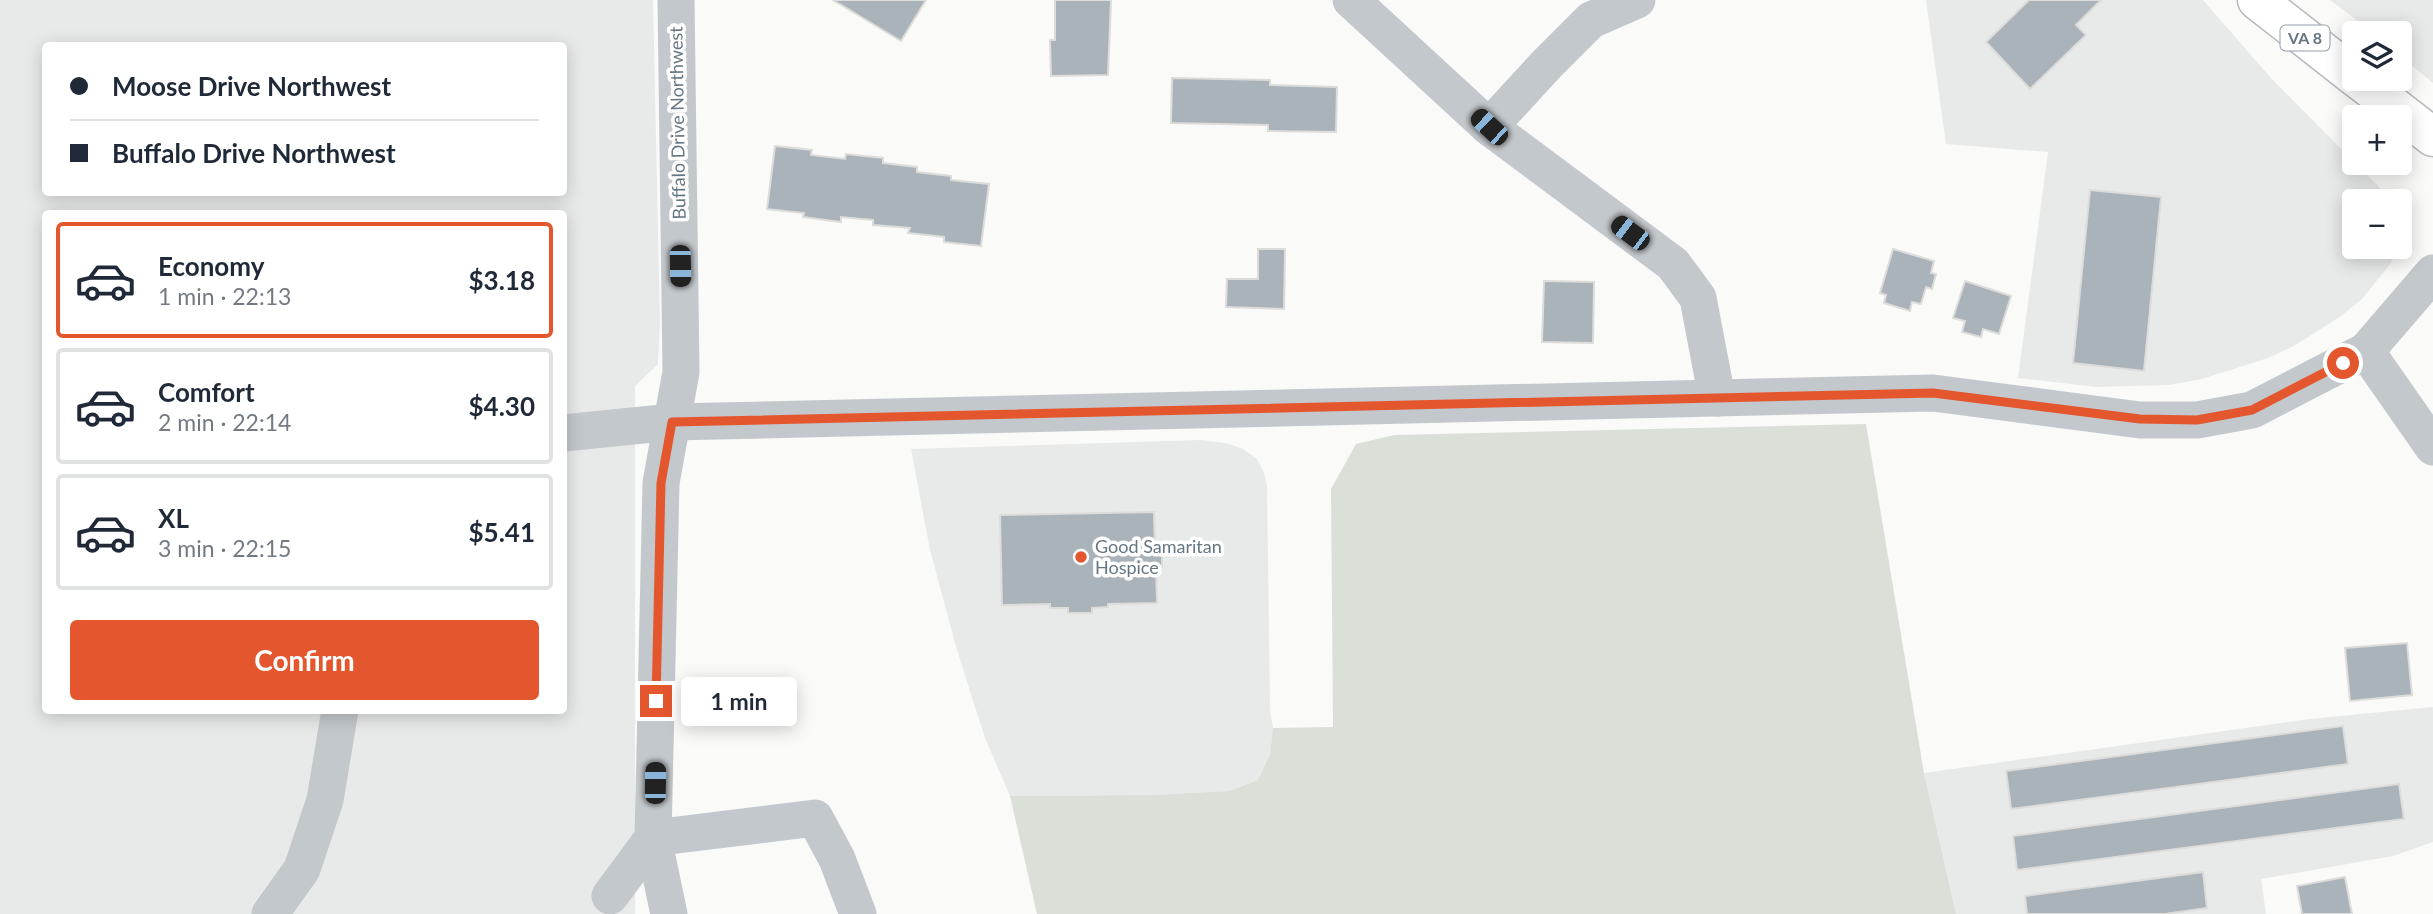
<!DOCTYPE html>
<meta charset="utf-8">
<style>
:root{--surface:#fff;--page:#f2f2f3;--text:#1f2937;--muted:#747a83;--line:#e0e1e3;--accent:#e4572e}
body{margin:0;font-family:Lato,sans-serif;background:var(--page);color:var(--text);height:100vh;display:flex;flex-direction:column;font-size:26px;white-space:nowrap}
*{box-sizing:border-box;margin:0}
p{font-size:23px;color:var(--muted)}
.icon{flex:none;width:38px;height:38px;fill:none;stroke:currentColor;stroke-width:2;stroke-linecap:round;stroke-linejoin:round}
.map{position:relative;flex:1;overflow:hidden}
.details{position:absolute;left:42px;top:210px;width:525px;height:504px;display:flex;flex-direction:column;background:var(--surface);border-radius:7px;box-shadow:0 4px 18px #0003}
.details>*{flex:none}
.top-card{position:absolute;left:42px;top:42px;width:525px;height:154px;border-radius:7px;box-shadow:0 4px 18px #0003;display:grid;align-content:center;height:154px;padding:0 28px;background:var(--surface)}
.fabs{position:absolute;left:2342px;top:21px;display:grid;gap:14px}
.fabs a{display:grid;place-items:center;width:70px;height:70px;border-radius:7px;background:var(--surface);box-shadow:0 4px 18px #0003;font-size:35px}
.end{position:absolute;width:32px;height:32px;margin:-16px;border:9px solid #e4572e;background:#fff;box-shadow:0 0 0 4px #fff}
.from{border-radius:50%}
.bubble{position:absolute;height:49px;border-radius:7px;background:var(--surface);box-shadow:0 4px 18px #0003;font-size:23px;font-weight:700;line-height:49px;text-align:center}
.car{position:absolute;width:21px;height:42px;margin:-21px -10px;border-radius:9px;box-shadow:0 0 5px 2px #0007;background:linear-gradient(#222 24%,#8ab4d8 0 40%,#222 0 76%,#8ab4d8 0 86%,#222 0)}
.top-card b{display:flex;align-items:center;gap:24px;height:66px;font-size:26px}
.top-card b+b{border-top:2px solid var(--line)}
.top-card i{width:18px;height:18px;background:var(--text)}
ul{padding:12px 0 0;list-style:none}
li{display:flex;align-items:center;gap:21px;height:116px;margin:0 14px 10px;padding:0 14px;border:4px solid var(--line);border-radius:7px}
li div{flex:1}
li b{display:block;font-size:26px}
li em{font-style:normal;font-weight:700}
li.selected{border-color:var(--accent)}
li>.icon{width:63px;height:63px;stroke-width:1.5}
.action{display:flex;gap:14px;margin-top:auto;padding:14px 28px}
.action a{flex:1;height:80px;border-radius:7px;background:var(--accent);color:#fff;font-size:28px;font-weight:700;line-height:80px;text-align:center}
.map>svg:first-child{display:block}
</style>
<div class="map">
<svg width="2433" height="914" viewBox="0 0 2433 914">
<rect width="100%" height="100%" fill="#fafaf8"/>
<g fill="#e8e9e9" fill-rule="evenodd">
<path d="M0 0H653L660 323 658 364 635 386V914H0ZM46 46H564V192H46ZM46 214H564V710H46Z"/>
<polygon points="1926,0 2203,0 2271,78 2384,192 2391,201 2354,201 2354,247 2397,247 2391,263 2362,299 2341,316 2294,346 2268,358 2202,379 2169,385 2096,387 2018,378 2048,152 1946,144"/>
<polygon points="2330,0 2433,0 2433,83 2399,55 2399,33 2374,33"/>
<polygon points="1201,440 1226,443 1243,449 1257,459 1264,473 1267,486 1270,710 1273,728 1270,754 1258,780 1229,791 1151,795 1010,796 985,738 957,650 930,550 911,449"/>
<polygon points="2433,707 2433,842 2393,856 2261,879 2266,914 1956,914 1924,773 2310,719"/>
</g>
<polygon fill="#dadfd7" points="1866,424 1924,773 1956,914 1037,914 1010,796 1151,795 1229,791 1258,780 1270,754 1273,728 1333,727 1331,489 1356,444 1394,435"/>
<g fill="#aab3b9" stroke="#dcdcda" stroke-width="2">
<polygon points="833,0 926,0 901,41"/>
<polygon points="1055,0 1111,0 1108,75 1051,76 1050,40 1055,40"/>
<polygon points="2029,0 2101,0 2076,25 2086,35 2030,89 1986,42"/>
<polygon points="1172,78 1270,80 1270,85 1337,87 1336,132 1268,131 1268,125 1171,123"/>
<polygon points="775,146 812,150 811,155 845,159 846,154 883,158 883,163 917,167 917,172 951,176 951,180 989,184 981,246 944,242 944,237 908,233 910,228 873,225 873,220 841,217 841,222 803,217 804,213 767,209"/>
<polygon points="2090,190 2161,197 2144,371 2073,363"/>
<polygon points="1258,249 1285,249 1284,309 1226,307 1227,279 1258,279"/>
<polygon points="1893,249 1934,261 1931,273 1936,274 1932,289 1926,287 1921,304 1912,302 1910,311 1884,303 1886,295 1880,293"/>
<polygon points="1544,281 1594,282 1593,343 1542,342"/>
<polygon points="1965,281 2011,296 1999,334 1983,329 1981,337 1962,332 1965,321 1953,318"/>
<polygon points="1154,512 1155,547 1162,546 1162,567 1156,567 1157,603 1108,604 1108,607 1092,608 1092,613 1068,613 1068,608 1050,608 1050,604 1002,605 1000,515"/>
<polygon points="2407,643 2412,695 2350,701 2345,648"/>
<polygon points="2343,726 2348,764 2011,809 2006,771"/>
<polygon points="2399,784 2404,819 2017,870 2013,836"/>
<polygon points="2203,872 2207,908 2165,914 2027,914 2025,896"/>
<polygon points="2345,877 2352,914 2302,914 2297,886"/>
</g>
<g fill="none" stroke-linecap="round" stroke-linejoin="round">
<g stroke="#b5babe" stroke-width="41">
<g id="major">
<polyline points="2257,0 2354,76"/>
<polyline points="2358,79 2433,137"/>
</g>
</g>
<g stroke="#c3c8cc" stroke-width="37">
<polyline points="1351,0 1489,127 1673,264 1698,298 1717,398"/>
<polyline points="1489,127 1546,65 1591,20 1637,0"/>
<polyline points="2366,351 2433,447"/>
<polyline points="564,433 672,422 1933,393 2140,420 2197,420 2252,410 2366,351 2433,273"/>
<polyline points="610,896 653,838 815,818 837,859 858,914"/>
<polyline points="270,914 302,869 325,800 340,710"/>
<polyline points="669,914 653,838 661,483 681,372 676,0"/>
</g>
<use href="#major" stroke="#fff" stroke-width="38"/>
</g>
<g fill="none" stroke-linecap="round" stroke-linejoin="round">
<polyline stroke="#e4572e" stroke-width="9" points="656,701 661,483 672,422 1933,393 2140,419 2197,420 2252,410 2343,363"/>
</g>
<circle fill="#e4572e" stroke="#fff" stroke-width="2.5" cx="1081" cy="557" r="7"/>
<g text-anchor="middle" stroke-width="7" stroke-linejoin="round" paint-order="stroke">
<rect fill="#fff" stroke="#939fa8" stroke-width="2" x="2280.5" y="25.5" width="49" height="25" rx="5"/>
<g font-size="16" font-weight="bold" fill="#657683">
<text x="2305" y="44">VA 8</text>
</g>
<g font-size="18" fill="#657683" stroke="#fff">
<text transform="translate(678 123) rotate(-91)" y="6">Buffalo Drive Northwest</text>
</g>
<g font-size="18" fill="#657683" stroke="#fff" text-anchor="start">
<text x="1095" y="553">Good Samaritan<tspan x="1095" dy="21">Hospice</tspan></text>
</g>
</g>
</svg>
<div class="fabs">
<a><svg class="icon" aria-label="layers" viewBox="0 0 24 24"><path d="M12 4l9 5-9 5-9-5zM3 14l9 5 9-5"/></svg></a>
<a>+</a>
<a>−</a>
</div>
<i class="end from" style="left:2343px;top:363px"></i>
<i class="end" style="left:656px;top:701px"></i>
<div class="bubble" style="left:681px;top:677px;width:116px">1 min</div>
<i class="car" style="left:1489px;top:127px;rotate:313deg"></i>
<i class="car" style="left:1630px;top:233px;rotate:307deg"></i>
<i class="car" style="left:680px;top:266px;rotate:179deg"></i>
<i class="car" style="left:655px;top:783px;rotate:1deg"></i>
<div class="top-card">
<b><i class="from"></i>Moose Drive Northwest</b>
<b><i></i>Buffalo Drive Northwest</b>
</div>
<section class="details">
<ul>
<li class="selected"><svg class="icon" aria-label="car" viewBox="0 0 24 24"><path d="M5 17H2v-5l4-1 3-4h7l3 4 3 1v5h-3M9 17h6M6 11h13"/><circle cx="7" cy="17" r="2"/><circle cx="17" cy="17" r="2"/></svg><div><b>Economy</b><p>1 min · 22:13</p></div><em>$3.18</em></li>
<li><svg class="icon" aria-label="car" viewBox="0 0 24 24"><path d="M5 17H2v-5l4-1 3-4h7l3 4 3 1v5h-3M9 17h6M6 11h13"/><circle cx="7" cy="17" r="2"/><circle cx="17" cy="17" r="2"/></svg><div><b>Comfort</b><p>2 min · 22:14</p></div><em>$4.30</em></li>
<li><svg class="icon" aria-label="car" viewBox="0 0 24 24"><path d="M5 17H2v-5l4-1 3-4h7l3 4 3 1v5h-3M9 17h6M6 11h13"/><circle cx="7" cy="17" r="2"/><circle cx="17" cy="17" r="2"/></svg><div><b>XL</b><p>3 min · 22:15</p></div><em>$5.41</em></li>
</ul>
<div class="action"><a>Confirm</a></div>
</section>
</div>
